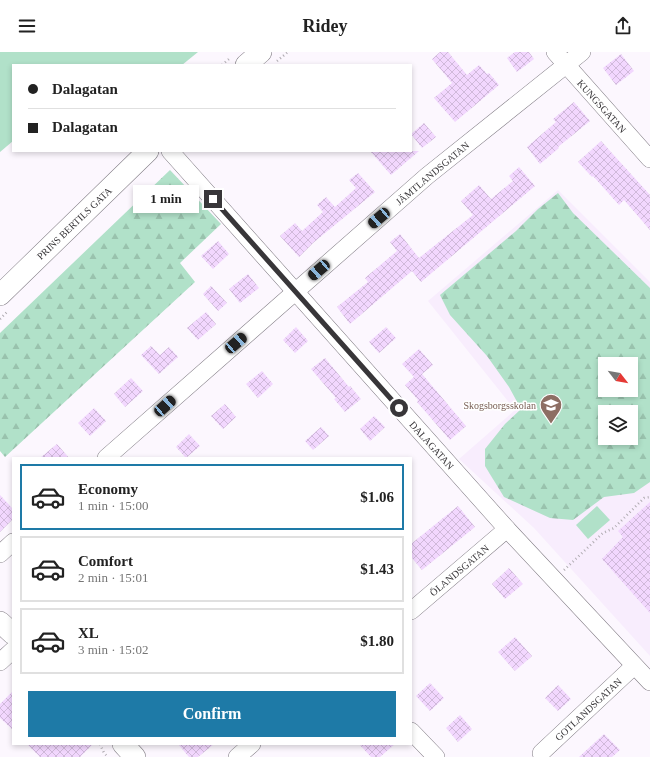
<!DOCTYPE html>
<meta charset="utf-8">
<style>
:root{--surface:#fff;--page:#f2f2f2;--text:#222;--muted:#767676;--line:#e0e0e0;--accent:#1e7aa7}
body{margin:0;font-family:"Times New Roman",serif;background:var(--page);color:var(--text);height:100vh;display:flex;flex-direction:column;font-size:15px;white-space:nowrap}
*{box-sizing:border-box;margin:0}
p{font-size:13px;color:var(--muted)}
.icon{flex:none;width:22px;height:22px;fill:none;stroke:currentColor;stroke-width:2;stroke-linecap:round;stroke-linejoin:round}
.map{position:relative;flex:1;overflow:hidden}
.side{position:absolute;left:12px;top:405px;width:400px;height:288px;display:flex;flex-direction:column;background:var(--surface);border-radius:0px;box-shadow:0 2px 6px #0003}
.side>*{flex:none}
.top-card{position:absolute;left:12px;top:12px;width:400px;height:88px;border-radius:0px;box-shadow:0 2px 6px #0003;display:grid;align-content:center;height:88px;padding:0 16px;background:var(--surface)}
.needle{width:26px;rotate:121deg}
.tools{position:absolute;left:598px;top:305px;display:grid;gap:8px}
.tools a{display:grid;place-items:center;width:40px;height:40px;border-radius:0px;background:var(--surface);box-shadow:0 2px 6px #0003;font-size:20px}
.end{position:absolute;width:18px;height:18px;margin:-9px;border:5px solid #383639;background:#fff;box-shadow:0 0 0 2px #fff}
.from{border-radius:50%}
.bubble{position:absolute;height:28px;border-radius:0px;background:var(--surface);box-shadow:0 2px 6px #0003;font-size:13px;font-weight:700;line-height:28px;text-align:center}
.car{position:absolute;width:12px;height:24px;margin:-12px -6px;border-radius:5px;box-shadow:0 0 3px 1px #0007;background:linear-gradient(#222 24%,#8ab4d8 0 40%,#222 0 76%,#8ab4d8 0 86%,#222 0)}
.top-card b{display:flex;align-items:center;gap:14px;height:38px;font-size:15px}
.top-card b+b{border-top:1px solid var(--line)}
.top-card i{width:10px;height:10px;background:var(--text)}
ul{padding:7px 0 0;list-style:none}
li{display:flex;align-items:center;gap:12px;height:66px;margin:0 8px 6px;padding:0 8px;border:2px solid var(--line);border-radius:0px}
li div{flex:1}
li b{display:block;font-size:15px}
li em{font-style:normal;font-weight:700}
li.on{border-color:var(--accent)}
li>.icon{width:36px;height:36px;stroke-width:1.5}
.button{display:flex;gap:8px;margin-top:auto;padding:8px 16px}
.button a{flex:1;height:46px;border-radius:0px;background:var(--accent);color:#fff;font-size:16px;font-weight:700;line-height:46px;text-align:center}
header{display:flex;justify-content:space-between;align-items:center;height:52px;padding:0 16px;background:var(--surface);font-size:18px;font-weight:700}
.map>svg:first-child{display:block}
</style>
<header><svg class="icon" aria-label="menu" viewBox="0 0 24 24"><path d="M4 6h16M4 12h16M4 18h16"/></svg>Ridey<svg class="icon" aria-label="share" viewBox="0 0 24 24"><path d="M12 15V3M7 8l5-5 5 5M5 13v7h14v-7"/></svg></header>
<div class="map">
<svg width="650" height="705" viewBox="0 0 650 705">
<defs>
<pattern id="forest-firs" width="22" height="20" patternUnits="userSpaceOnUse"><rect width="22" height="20" fill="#b1e1c9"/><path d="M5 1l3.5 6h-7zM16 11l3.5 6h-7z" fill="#99c2ad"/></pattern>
<pattern id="building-cross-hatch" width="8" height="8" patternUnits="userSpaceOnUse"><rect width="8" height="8" fill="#f2d7fe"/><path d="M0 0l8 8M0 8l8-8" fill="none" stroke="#d0b9da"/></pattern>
</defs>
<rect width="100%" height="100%" fill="#fcf7fe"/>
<path fill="#f8edfd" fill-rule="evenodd" d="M558 138 650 230V604L534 476 459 407 515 358 428 249ZM605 312H631V338H605ZM605 360H631V386H605Z"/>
<g fill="#b1e1c9">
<polygon points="0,0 198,0 182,13 13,13 13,89 0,100"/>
<polygon points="597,454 610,468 588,487 576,473"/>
</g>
<g fill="url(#forest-firs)" fill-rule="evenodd">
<polygon points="170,118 221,172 180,211 195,230 5,405 0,399 0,281"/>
<path d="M558 141 573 161 650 236V430L634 441 604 445 573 468 550 466 504 445 485 414V397L505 372 521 357 509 335 487 304 450 263 440 243 516 179 538 157ZM605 312H631V338H605ZM605 360H631V386H605Z"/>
</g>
<g fill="url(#building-cross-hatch)">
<polygon points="440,0 448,0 467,23 479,13 487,22 489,21 499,33 455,70 434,46 452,31 432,7"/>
<polygon points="515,0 529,0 534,7 517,20 507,6"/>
<polygon points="621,2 634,19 616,33 603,16"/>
<polygon points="574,50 590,69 558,95 559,96 540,112 527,95 556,70 553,67"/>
<polygon points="424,71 436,85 422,96 411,82"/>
<polygon points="601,89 650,143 650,178 624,148 619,153 593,124 592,125 578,110"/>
<polygon points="370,99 419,99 391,123"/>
<polygon points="519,115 535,134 421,230 412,219 350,272 337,255 368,230 365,226 397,199 390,190 400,182 419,206 473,163 461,149 479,133 491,147 513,129 509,124"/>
<polygon points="358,121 375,140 313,191 299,205 280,184 295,171 302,179 323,160 317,153 326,145 335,155 356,136 349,128"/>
<polygon points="218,189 229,202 213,217 201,204"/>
<polygon points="248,222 259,236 240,251 229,237"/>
<polygon points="211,234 227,251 218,259 203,242"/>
<polygon points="206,260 216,272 198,288 187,276"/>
<polygon points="296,275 308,289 295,301 283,288"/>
<polygon points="386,275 396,286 379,301 369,290"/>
<polygon points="151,294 160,303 169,295 178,305 159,322 141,303"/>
<polygon points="419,297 433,313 422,322 466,374 450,388 417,350 418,348 405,333 414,325 402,312"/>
<polygon points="325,306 349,335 350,334 361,347 345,360 334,347 336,346 311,317"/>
<polygon points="262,319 273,332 258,346 246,332"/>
<polygon points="131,326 143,339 125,355 114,342"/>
<polygon points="225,352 236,365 223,377 211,364"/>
<polygon points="94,356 106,369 90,384 78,371"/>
<polygon points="374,364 385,375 370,389 360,377"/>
<polygon points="321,375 329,384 313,398 305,389"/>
<polygon points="189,382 200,394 186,406 176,395"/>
<polygon points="57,392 69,406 40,406"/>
<polygon points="0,443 13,457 13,467 0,480"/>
<polygon points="650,450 650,561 602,507 623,485 618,479"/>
<polygon points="458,454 475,475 422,518 411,505 411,492"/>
<polygon points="509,516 523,532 505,547 492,532"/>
<polygon points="515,585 532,604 515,619 498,600"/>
<polygon points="430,631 444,646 430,659 416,644"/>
<polygon points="558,633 571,647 558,659 545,646"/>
<polygon points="13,639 13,678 0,666 0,652"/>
<polygon points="460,663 472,677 458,690 446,676"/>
<polygon points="604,682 620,698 612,705 579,705"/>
<polygon points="27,692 93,692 80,705 40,705"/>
<polygon points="178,692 214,692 198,705 189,705"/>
<polygon points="359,692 395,692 380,705 371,705"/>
</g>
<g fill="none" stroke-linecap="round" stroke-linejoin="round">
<g stroke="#7f7a82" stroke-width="18">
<g id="minor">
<polyline points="555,0 650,107"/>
<polyline points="170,99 507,477 650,630"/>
<polyline points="106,406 427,124 582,0"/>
<polyline points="0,502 13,490"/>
<polyline points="411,559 507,477"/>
<polyline points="0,610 13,598"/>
<polyline points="411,679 436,705"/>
<polyline points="541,701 634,614"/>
<polyline points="237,705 252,692"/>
</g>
</g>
<g stroke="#7f7a82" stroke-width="22">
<g id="tertiary">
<polyline points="246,13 261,0"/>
<polyline points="0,243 148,99"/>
<polyline points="0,570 13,582"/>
<polyline points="123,692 135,705"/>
</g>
</g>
<g stroke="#b0acb2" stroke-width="2.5" stroke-dasharray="1 3" stroke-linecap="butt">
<polyline points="277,9 288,0"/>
<polyline points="222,13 229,7"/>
<polyline points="0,267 7,260"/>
<polyline points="564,518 603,481 614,476 644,446 650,445"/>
<polyline points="100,692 104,701 108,705"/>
</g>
<use href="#minor" stroke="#fff" stroke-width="17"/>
<use href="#tertiary" stroke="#fff" stroke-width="21"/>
</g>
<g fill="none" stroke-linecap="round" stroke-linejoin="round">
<polyline stroke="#383639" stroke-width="5" points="213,147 399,356"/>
</g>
<defs>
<g id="school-pin" transform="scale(1.15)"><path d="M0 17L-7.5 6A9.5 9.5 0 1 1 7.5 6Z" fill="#8d6e63" stroke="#fff"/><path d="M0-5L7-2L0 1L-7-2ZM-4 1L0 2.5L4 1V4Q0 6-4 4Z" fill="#fff"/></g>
</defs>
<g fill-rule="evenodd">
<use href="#school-pin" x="551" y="353"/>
</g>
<g text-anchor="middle" stroke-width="3" stroke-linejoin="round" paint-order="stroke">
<g font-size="10" fill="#383639" stroke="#fff">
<text transform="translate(602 54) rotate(48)" y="4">KUNGSGATAN</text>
<text transform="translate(432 121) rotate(-40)" y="4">JÄMTLANDSGATAN</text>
<text transform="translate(74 171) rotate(-44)" y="4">PRINS BERTILS GATA</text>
<text transform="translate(432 393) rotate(48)" y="4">DALAGATAN</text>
<text transform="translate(459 518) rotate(-40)" y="4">ÖLANDSGATAN</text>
<text transform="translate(588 657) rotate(-43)" y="4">GOTLANDSGATAN</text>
</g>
<g font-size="10" fill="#785e54" stroke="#fff" text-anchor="end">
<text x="536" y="357">Skogsborgsskolan</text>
</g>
</g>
</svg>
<div class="tools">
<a><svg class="needle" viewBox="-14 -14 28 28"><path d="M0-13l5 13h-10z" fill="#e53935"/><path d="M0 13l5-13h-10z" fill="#767676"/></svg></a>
<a><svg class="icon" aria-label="layers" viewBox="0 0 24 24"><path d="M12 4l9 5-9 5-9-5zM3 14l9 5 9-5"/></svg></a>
</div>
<i class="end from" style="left:399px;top:356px"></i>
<i class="end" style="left:213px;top:147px"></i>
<div class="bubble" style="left:133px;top:133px;width:66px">1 min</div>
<i class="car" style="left:379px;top:166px;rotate:229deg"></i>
<i class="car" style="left:319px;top:218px;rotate:229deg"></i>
<i class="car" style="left:236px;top:291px;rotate:49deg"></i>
<i class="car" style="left:165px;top:354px;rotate:48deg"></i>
<div class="top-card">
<b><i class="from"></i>Dalagatan</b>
<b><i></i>Dalagatan</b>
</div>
<section class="side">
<ul>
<li class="on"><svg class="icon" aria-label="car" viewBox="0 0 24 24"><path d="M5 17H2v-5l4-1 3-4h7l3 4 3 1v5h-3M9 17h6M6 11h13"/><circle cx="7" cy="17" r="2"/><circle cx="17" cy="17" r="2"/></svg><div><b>Economy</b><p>1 min · 15:00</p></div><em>$1.06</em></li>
<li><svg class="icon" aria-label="car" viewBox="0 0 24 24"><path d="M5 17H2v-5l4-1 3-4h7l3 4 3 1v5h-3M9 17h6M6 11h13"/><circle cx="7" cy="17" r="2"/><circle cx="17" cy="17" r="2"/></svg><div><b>Comfort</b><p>2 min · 15:01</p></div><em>$1.43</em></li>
<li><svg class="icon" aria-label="car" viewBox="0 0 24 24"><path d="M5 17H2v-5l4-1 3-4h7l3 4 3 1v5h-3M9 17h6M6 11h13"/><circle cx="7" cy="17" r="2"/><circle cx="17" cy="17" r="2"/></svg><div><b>XL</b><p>3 min · 15:02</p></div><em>$1.80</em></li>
</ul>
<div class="button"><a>Confirm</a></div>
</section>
</div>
